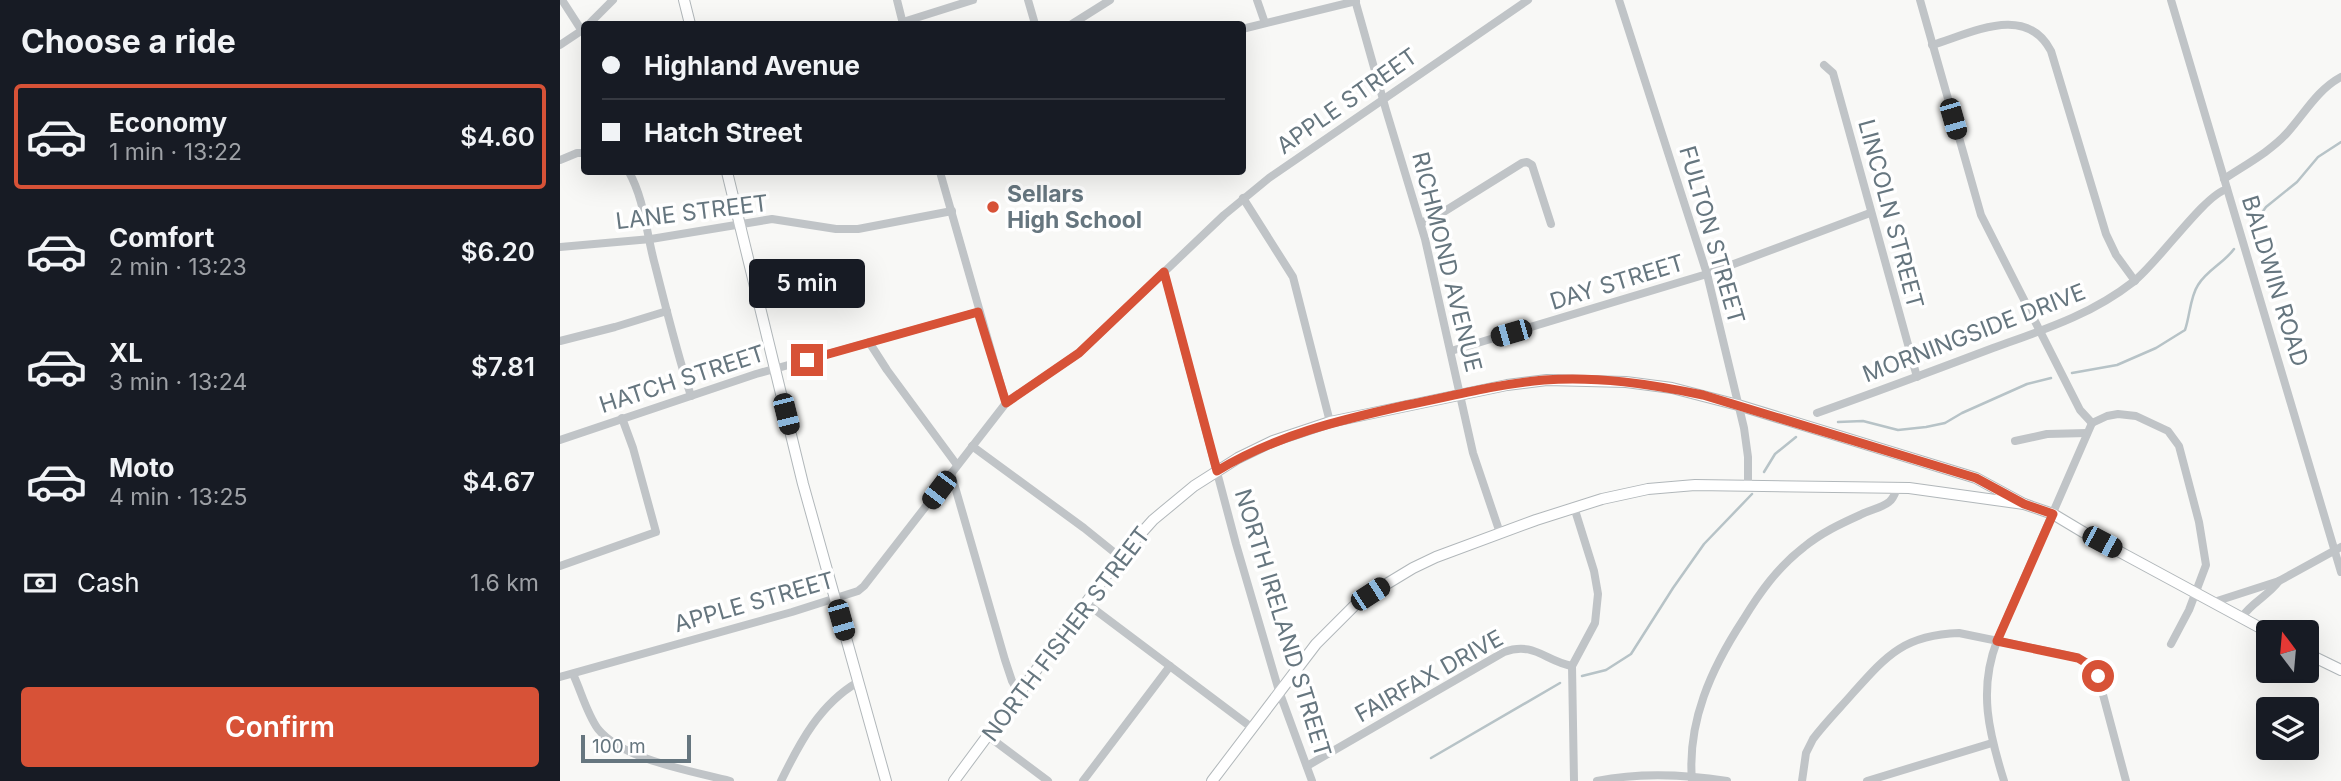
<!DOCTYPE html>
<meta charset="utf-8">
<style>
:root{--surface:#171b24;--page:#20242c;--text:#f1f3f6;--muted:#9ea1a6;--line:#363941;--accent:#d75237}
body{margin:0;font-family:Inter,sans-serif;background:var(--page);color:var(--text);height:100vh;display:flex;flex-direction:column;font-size:26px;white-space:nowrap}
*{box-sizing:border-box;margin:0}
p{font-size:23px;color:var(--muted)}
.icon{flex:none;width:38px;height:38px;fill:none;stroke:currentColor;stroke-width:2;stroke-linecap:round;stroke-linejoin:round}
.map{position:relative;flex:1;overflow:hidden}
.drawer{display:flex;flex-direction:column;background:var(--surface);width:560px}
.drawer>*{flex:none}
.banner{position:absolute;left:21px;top:21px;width:665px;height:154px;border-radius:7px;box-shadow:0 7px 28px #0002;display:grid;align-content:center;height:154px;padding:0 21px;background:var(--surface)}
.needle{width:46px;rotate:344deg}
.controls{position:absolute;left:1696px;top:620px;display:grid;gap:14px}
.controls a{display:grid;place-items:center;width:63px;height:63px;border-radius:7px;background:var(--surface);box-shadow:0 7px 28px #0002;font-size:35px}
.scale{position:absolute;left:21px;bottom:18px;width:110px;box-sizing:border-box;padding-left:7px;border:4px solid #66767f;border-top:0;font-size:19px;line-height:24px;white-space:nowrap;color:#66767f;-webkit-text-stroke:5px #fff;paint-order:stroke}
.end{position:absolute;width:32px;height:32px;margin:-16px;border:9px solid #d75237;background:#fff;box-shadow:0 0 0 4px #fff}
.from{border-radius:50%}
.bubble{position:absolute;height:49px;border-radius:7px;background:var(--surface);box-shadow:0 7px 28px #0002;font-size:23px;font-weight:600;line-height:49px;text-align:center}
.car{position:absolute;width:21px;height:42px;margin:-21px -10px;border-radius:9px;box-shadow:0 0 5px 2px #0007;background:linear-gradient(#222 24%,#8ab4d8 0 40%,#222 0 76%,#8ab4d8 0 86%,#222 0)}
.banner b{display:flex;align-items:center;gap:24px;height:66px;font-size:26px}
.banner b+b{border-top:2px solid var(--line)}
.banner i{width:18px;height:18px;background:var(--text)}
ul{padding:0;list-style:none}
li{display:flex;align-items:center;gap:21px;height:105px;margin:0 14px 10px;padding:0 7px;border:4px solid transparent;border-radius:7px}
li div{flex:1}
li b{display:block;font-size:26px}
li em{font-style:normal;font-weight:600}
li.selected{border-color:var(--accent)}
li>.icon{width:63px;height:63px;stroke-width:1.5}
h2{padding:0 21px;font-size:32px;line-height:84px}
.pay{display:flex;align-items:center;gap:18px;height:77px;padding:0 21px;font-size:26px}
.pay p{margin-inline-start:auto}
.action{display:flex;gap:14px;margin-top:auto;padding:14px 21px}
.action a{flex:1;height:80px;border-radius:7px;background:var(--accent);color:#fff;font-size:28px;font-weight:600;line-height:80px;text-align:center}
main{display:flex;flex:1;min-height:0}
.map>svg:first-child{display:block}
</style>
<main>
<section class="drawer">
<h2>Choose a ride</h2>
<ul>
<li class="selected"><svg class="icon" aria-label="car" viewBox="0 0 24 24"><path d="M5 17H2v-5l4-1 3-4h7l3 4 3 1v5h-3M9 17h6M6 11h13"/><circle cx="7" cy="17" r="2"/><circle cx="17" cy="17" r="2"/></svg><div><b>Economy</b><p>1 min · 13:22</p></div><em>$4.60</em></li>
<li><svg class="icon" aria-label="car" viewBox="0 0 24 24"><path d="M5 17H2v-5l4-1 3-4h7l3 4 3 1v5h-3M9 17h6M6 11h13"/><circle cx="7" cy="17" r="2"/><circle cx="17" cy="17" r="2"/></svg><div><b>Comfort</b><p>2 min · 13:23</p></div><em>$6.20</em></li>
<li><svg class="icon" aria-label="car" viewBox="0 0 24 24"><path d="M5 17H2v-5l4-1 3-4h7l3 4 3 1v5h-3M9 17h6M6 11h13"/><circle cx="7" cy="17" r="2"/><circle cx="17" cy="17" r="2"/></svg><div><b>XL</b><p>3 min · 13:24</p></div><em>$7.81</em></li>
<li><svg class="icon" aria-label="car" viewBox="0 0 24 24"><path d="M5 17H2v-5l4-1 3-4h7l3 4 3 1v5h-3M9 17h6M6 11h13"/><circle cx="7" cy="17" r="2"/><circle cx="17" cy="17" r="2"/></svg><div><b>Moto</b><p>4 min · 13:25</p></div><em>$4.67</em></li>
</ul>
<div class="pay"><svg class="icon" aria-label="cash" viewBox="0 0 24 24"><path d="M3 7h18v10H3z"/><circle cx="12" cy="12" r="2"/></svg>Cash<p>1.6 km</p></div>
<div class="action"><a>Confirm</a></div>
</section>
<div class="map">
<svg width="1781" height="781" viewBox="0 0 1781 781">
<rect width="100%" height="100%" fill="#f8f8f6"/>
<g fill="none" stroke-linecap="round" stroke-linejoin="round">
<g stroke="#b7c3c7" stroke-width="2.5">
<polyline points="1691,228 1706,207 1737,182 1758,157 1781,142"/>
<path d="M1512 373 1557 365 1596 348 1625 330C1630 316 1630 297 1638 285 1647 270 1664 263 1674 249"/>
<polyline points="1278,422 1303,421 1338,430 1366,427 1385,423 1402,413 1467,384 1491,378"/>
<polyline points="1204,472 1215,454 1236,437"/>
<polyline points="1022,676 1046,670 1071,654 1113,588 1144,544 1192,494"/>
<polyline points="871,758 1000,683"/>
</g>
<g stroke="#b1b7ba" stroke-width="12">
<g id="major">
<polyline points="124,0 130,24"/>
<polyline points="167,172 243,484 326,781"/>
<polyline points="1746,653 1781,670"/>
<polyline points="394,781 560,557 593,520 634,486 678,458 713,441 770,422 947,385 987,380 1066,382 1112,388 1178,405 1416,478 1464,504"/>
<polyline points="652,781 756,644 795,605 810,594 853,568 876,557 976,520 1042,499 1088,489 1135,485 1349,488 1464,504 1493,514 1523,532 1708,632"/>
</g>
</g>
<g stroke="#c0c4c7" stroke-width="8">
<polyline points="2,0 22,31"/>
<polyline points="337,0 343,24"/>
<polyline points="468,0 475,24"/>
<polyline points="697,0 705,23"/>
<polyline points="795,0 826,110 865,239 913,453 940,533"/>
<polyline points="1059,0 1147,274 1184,428 1188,457 1188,485"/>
<polyline points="1360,0 1421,215 1520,410 1532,423"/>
<polyline points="1611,0 1781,572"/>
<polyline points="343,22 413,0"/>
<polyline points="29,24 53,0"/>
<polyline points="512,24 550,0"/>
<polyline points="682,29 796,1"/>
<polyline points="0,45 24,29"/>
<path d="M1372 45C1412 33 1466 3 1491 51L1546 234 1556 255 1575 281"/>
<polyline points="1264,65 1273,73 1357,377"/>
<polyline points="0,160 17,153 24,153"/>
<path d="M69 172C85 201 86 233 95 265 106 308 117 353 131 396"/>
<polyline points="380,172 446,403"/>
<path d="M1664 179C1685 165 1711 151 1727 133 1745 113 1757 90 1781 77"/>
<polyline points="683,198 733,277 770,422"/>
<polyline points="861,223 877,216 962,163 967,162 972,165 991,224"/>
<polyline points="0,247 91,239 212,219 276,229 298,229 392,211"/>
<polyline points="604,272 676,544 719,691 752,781"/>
<polyline points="0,341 55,327 107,311"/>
<polyline points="309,342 327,370 397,465"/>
<polyline points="891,351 1147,274 1310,213"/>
<path d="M1257 413C1316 392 1375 370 1433 348 1483 330 1531 315 1573 282 1598 263 1644 195 1667 189"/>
<polyline points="1532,423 1547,416 1558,414 1576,416 1608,431 1619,446 1639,522 1646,565 1629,610 1611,644"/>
<polyline points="0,440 196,374 418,312"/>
<polyline points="1455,441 1487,434 1527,433"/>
<polyline points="412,446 524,528 560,557"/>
<polyline points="391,473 445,660 452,681 459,693"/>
<polyline points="1014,507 1034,571 1038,594 1035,623 1012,666 1014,781"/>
<polyline points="0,566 96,532 73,448 62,418"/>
<polyline points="1654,602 1719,581 1781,547"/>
<polyline points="526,603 691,727"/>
<path d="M1682 617C1692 602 1708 596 1719 581"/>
<path d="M13 674C21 691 27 714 38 729 63 760 132 771 170 781"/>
<polyline points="0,677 232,612 298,591 304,586 446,403 519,353 664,215 709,178 968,0"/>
<polyline points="428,736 488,781"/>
<path d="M747 766 944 652C974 641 985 661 1012 666"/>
<path d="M221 781C240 742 260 704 298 682"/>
<polyline points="523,781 610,666"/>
<path d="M1037 781C1081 772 1123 774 1167 781"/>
<path d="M1132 781C1127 722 1151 669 1183 620 1200 592 1218 567 1244 547 1261 533 1280 524 1300 515 1309 510 1322 508 1329 502 1334 498 1335 493 1337 488"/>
<path d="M1242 781 1246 753 1253 739C1265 723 1280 708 1293 693 1327 655 1344 635 1399 633L1501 654 1518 658 1528 664 1538 676 1566 781"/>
<polyline points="1307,781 1432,743"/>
<path d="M1444 781C1429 733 1418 690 1437 641L1532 423"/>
</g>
<use href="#major" stroke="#fff" stroke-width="10"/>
</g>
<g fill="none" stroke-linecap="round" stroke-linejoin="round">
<path stroke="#d75237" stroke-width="9" d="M247 360 418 312 446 403 519 353 604 272 657 471C716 435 780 420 847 405 893 396 937 384 984 380 1038 376 1090 384 1143 395L1416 478 1464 504 1493 514 1437 641 1518 658 1528 664 1538 676"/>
</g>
<circle fill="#d75237" stroke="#fff" stroke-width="2.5" cx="433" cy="207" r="7"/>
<g text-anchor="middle" stroke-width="7" stroke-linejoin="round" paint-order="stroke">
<g font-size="23" fill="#66767f" stroke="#fff">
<text transform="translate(787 101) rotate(-35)" y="8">APPLE STREET</text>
<text transform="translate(132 212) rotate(-7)" y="8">LANE STREET</text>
<text transform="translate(1331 214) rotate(75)" y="8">LINCOLN STREET</text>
<text transform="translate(1152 235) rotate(74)" y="8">FULTON STREET</text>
<text transform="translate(887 262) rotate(76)" y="8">RICHMOND AVENUE</text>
<text transform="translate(1715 281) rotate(73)" y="8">BALDWIN ROAD</text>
<text transform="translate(1057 282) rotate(-17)" y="8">DAY STREET</text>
<text transform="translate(1414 333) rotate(-21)" y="8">MORNINGSIDE DRIVE</text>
<text transform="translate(122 379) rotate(-18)" y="8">HATCH STREET</text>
<text transform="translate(194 602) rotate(-16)" y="8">APPLE STREET</text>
<text transform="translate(723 623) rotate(73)" y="8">NORTH IRELAND STREET</text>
<text transform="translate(506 634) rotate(-53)" y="8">NORTH FISHER STREET</text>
<text transform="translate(869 676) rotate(-29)" y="8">FAIRFAX DRIVE</text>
</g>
<g font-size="23" font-weight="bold" fill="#66767f" stroke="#fff" text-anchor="start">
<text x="447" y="202">Sellars<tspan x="447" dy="26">High School</tspan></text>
</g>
</g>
</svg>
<div class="controls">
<a><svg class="needle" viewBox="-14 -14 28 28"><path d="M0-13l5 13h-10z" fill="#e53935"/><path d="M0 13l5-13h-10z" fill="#9ea1a6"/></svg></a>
<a><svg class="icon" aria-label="layers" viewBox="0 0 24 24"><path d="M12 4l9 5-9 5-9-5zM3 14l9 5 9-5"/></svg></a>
</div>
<div class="scale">100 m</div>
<i class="end from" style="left:1538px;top:676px"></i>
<i class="end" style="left:247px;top:360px"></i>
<div class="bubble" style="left:189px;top:259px;width:116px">5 min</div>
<i class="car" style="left:1393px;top:119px;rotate:164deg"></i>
<i class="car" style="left:951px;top:333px;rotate:254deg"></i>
<i class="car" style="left:226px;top:414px;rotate:166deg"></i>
<i class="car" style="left:379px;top:490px;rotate:217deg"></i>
<i class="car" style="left:1542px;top:542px;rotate:118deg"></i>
<i class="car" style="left:810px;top:594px;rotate:57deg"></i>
<i class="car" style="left:281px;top:620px;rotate:164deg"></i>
<div class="banner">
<b><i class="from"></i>Highland Avenue</b>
<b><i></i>Hatch Street</b>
</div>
</div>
</main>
